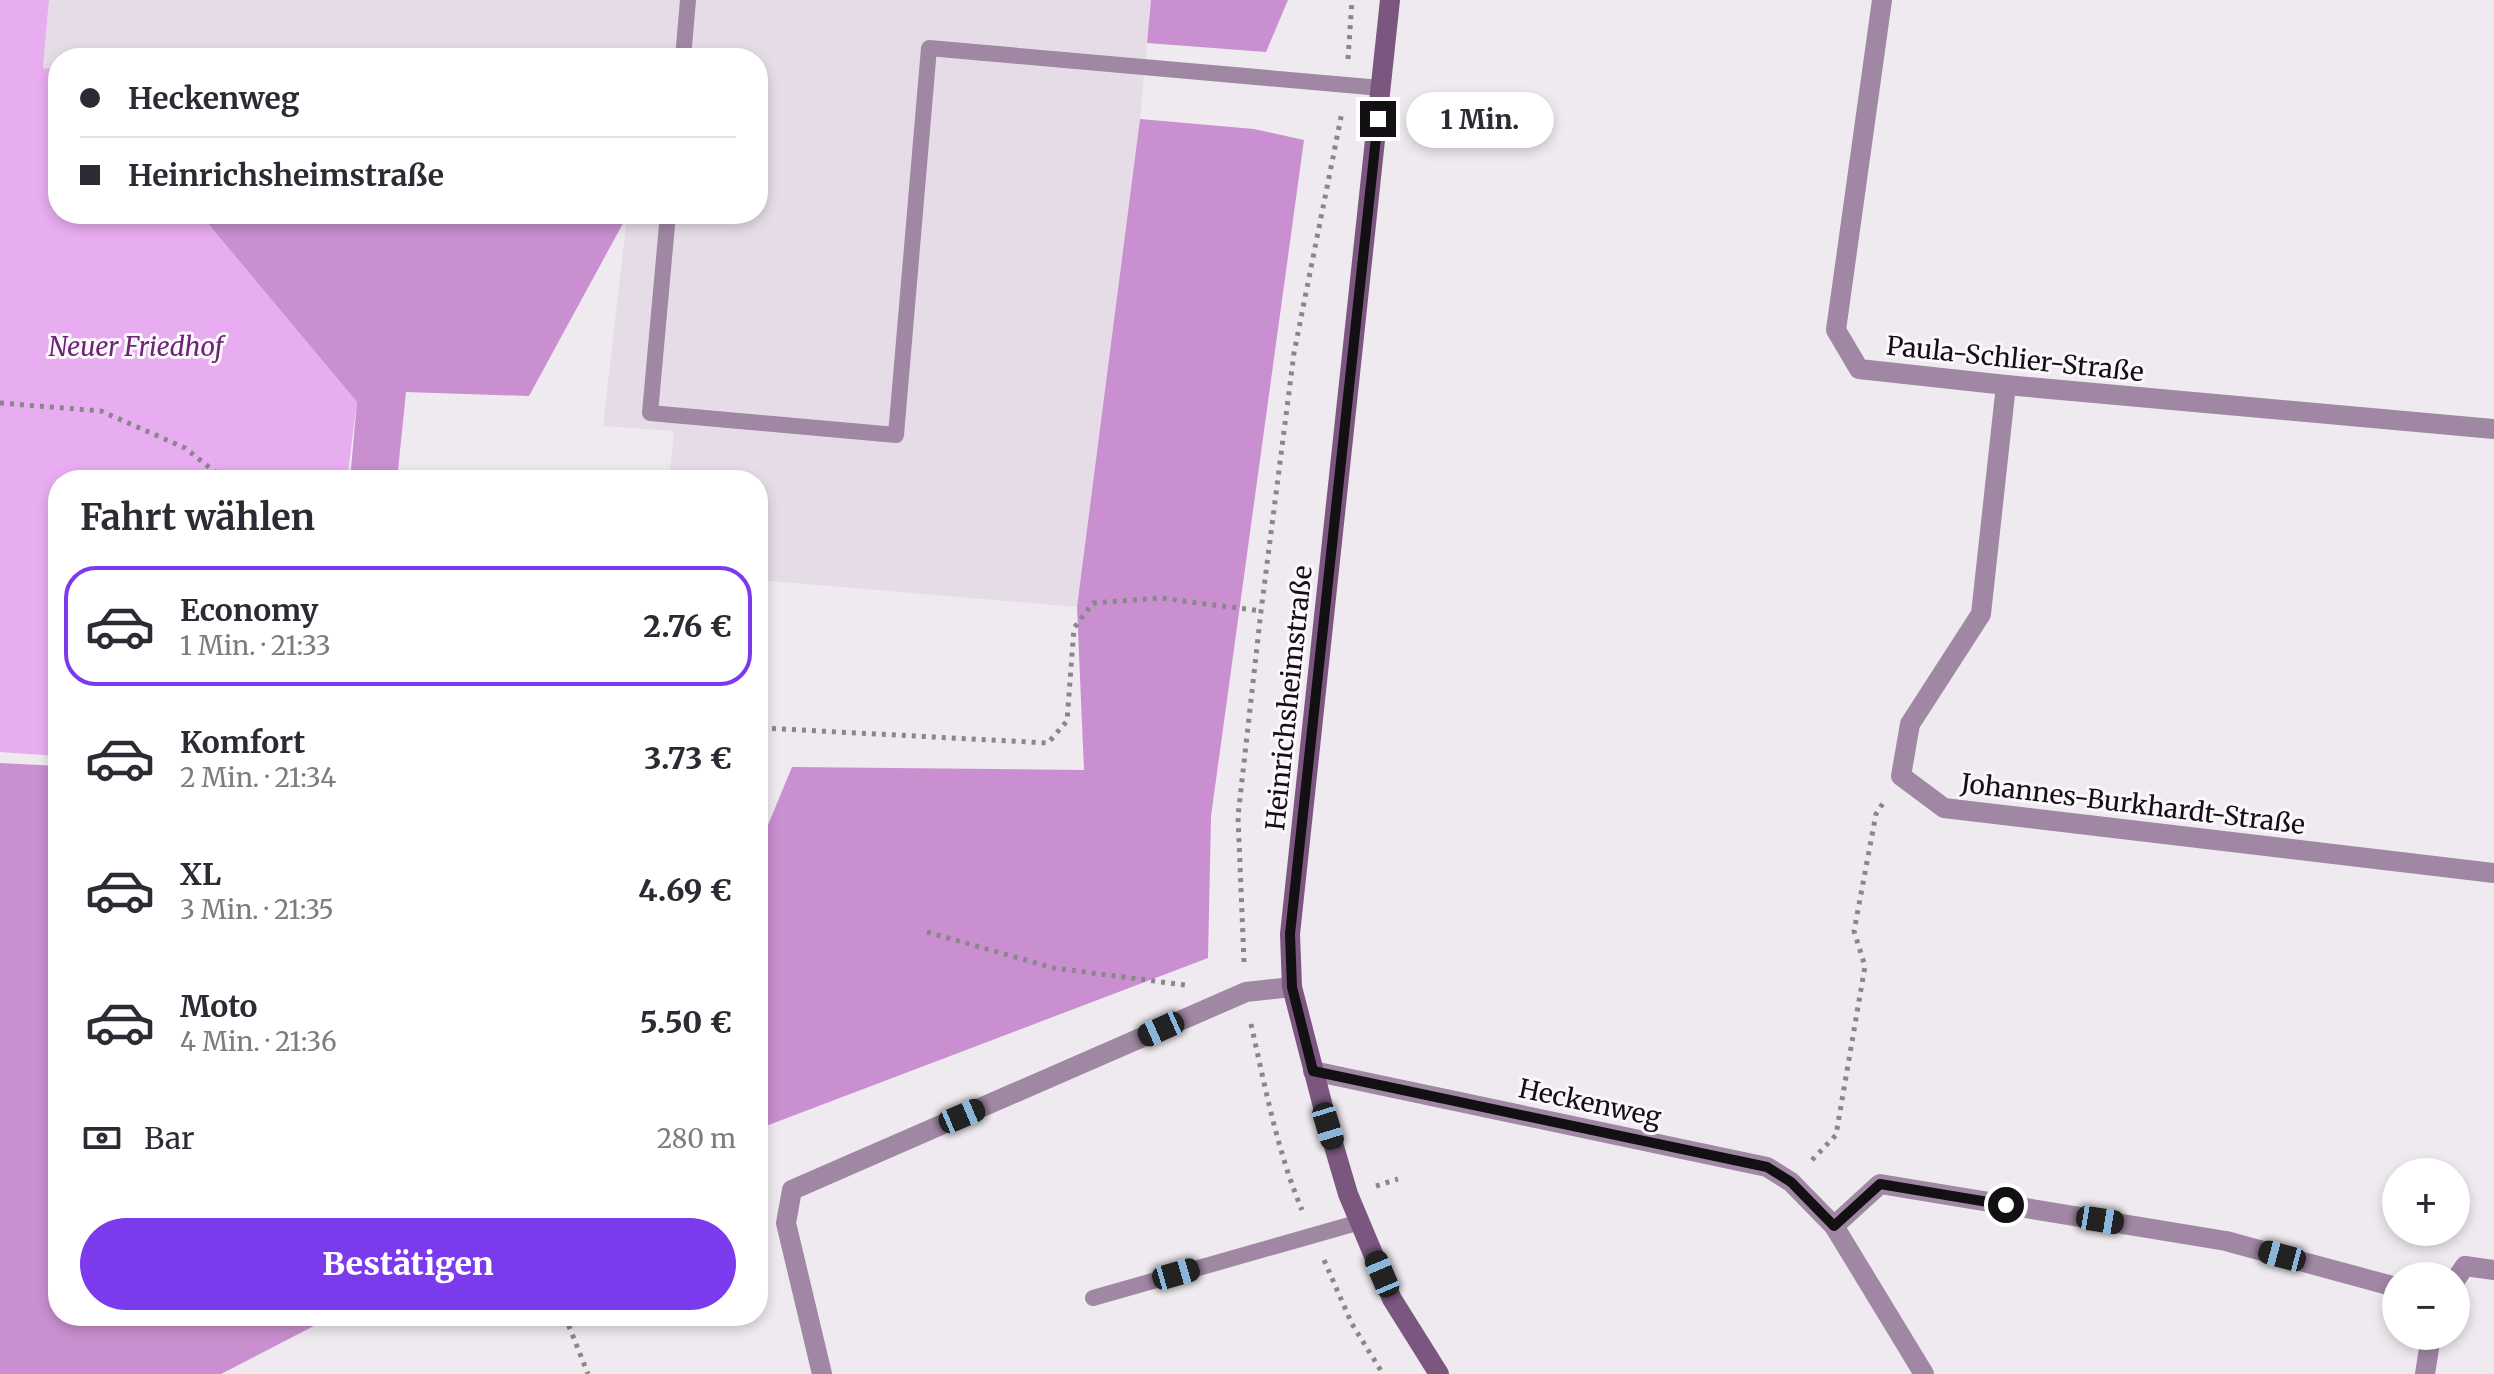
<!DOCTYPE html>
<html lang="de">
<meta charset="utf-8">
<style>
:root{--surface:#fff;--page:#f7f7f7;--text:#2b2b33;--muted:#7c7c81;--line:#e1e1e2;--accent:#7c3aed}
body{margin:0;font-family:Merriweather,serif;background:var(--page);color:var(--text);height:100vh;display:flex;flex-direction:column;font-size:30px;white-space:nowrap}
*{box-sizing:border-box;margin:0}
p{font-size:26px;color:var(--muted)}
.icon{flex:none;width:44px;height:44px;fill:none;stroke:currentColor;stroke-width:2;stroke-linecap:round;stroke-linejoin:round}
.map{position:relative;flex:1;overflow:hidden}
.drawer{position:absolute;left:48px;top:470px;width:720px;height:856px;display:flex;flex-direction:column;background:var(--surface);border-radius:32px;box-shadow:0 4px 12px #0003}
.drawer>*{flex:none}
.top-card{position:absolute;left:48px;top:48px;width:720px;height:176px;border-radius:32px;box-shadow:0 4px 12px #0003;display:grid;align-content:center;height:176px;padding:0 32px;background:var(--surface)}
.controls{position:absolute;left:2382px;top:1158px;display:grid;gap:16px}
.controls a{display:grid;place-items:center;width:88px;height:88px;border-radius:50%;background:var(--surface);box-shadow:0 4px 12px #0003;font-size:40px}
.end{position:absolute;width:36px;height:36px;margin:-18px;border:10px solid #121012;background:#fff;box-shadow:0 0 0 4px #fff}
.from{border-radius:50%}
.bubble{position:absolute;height:56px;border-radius:28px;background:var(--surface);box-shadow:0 4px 12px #0003;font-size:26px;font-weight:800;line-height:56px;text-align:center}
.car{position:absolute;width:24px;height:48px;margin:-24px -12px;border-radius:10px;box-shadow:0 0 6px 2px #0007;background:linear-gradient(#222 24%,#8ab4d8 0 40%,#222 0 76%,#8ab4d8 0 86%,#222 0)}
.top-card b{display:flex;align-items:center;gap:28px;height:76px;font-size:30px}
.top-card b+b{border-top:2px solid var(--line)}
.top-card i{width:20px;height:20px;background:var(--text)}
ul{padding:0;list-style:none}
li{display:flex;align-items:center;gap:24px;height:120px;margin:0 16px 12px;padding:0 16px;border:4px solid transparent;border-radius:32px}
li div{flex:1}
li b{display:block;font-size:30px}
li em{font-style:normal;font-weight:800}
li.selected{border-color:var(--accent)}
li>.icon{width:72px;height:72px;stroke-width:1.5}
h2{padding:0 32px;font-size:36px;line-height:96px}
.pay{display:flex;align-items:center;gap:20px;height:88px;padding:0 32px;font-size:30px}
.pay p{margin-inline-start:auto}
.button{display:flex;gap:16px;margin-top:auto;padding:16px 32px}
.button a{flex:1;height:92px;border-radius:48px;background:var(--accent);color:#fff;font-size:32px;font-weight:800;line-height:92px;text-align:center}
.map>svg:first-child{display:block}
</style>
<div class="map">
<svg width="2494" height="1374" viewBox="0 0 2494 1374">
<rect width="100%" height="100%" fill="#eeeaef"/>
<polygon fill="#e6dce7" points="49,0 1151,0 1140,119 1077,607 758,580 758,480 669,480 674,431 603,426 627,217 601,214 758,214 758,58 58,58 58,70 43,69"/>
<polygon fill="#e8adf0" points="0,0 49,0 43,68 58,70 58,214 200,214 357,402 347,480 58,480 58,756 0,752"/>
<g fill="#c98fd0">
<polygon points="1151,0 1288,0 1266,52 1147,43"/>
<polygon points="1140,119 1254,129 1304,140 1211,816 1208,958 758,1129 758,843 761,842 792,767 1084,770 1077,607"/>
<polygon points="200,214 601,214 627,216 529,396 406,392 397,480 350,480 357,402"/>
<polygon points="0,763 58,766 58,1316 333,1316 221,1374 0,1374"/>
</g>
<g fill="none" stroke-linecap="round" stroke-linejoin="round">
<g stroke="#8a878a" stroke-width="5" stroke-dasharray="4 6" stroke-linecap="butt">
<polyline points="1348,59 1352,0"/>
<polyline points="0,403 101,411 185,448 225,480"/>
<polyline points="762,728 1048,743 1067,721 1074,628 1093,603 1160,598 1261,611"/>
<polyline points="927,932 1054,968 1185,985"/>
<polyline points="1244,962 1238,816 1261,611 1294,353 1342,112"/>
<path d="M1251 1024C1265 1086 1277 1151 1302 1210"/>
<polyline points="1812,1160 1836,1135 1865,966 1854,931 1876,814 1885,800"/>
<polyline points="1376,1186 1398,1179"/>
<polyline points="1324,1260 1352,1324 1383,1374"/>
<polyline points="565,1316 588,1374"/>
</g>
<g stroke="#a087a3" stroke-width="16">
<polyline points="683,58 688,0"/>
<polyline points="668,214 650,413 896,435 929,48 1381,88"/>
<polyline points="1093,1298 1360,1222"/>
</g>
<g stroke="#a087a3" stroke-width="20">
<polyline points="1882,0 1836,330 1859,369 2006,385 2494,429"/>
<polyline points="2006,385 1981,614 1910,724 1901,776 1944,808 2494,873"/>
<polyline points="1313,1071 1767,1167 1791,1182 1834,1226 1924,1374"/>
<polyline points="1834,1226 1880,1184 2226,1241 2396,1287"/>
<polyline points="2456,1279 2465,1266 2494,1270"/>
<polyline points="822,1374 786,1223 792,1190 1246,992 1292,987"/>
<polyline points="2425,1374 2431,1336"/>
</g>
<polyline stroke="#7b5780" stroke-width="20" points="1390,0 1290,934 1292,987 1328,1126 1348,1194 1392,1299 1439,1374"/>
</g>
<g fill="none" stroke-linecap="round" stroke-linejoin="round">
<polyline stroke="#121012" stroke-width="10" points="1378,119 1290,934 1292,987 1313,1071 1767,1167 1791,1182 1834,1226 1880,1184 2006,1205"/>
</g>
<g text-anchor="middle" stroke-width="6" stroke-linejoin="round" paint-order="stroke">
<g font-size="26" font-style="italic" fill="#6b2574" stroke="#fcf7fc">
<text x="136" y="356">Neuer Friedhof</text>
</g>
<g font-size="26" fill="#121012" stroke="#fcf7fc">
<text transform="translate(2015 359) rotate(6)" y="9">Paula-Schlier-Straße</text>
<text transform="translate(1289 698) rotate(-84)" y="9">Heinrichsheimstraße</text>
<text transform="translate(2133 804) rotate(7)" y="9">Johannes-Burkhardt-Straße</text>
<text transform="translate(1590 1103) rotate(12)" y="9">Heckenweg</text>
</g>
</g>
</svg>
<div class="controls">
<a>+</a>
<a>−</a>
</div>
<i class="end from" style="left:2006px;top:1205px"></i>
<i class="end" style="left:1378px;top:119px"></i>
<div class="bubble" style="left:1406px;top:92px;width:148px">1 Min.</div>
<i class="car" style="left:1161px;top:1029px;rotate:246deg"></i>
<i class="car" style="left:962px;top:1116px;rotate:67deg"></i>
<i class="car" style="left:1328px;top:1126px;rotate:163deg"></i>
<i class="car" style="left:2100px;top:1220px;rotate:99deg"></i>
<i class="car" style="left:2282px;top:1256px;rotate:285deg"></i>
<i class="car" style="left:1176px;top:1274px;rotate:74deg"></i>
<i class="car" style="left:1382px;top:1274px;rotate:337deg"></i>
<div class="top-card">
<b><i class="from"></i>Heckenweg</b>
<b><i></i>Heinrichsheimstraße</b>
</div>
<section class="drawer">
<h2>Fahrt wählen</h2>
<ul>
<li class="selected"><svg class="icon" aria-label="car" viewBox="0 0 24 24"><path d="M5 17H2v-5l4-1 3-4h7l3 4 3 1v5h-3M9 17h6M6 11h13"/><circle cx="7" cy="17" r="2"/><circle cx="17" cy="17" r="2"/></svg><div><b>Economy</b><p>1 Min. · 21:33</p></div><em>2.76 €</em></li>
<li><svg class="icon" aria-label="car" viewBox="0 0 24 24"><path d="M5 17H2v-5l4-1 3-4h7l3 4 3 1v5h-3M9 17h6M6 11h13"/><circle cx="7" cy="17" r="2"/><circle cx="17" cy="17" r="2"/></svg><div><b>Komfort</b><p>2 Min. · 21:34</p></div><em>3.73 €</em></li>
<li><svg class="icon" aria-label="car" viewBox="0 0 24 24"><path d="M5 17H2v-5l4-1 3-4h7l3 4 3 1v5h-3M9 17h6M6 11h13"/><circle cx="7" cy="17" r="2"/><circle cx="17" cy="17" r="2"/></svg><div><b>XL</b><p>3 Min. · 21:35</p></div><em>4.69 €</em></li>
<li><svg class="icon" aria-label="car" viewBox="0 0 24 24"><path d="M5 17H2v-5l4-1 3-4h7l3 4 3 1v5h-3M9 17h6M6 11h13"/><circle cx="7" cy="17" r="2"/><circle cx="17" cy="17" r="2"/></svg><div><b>Moto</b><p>4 Min. · 21:36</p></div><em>5.50 €</em></li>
</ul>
<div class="pay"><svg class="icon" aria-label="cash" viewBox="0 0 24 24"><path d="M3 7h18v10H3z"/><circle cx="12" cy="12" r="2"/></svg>Bar<p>280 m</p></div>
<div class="button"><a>Bestätigen</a></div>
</section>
</div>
